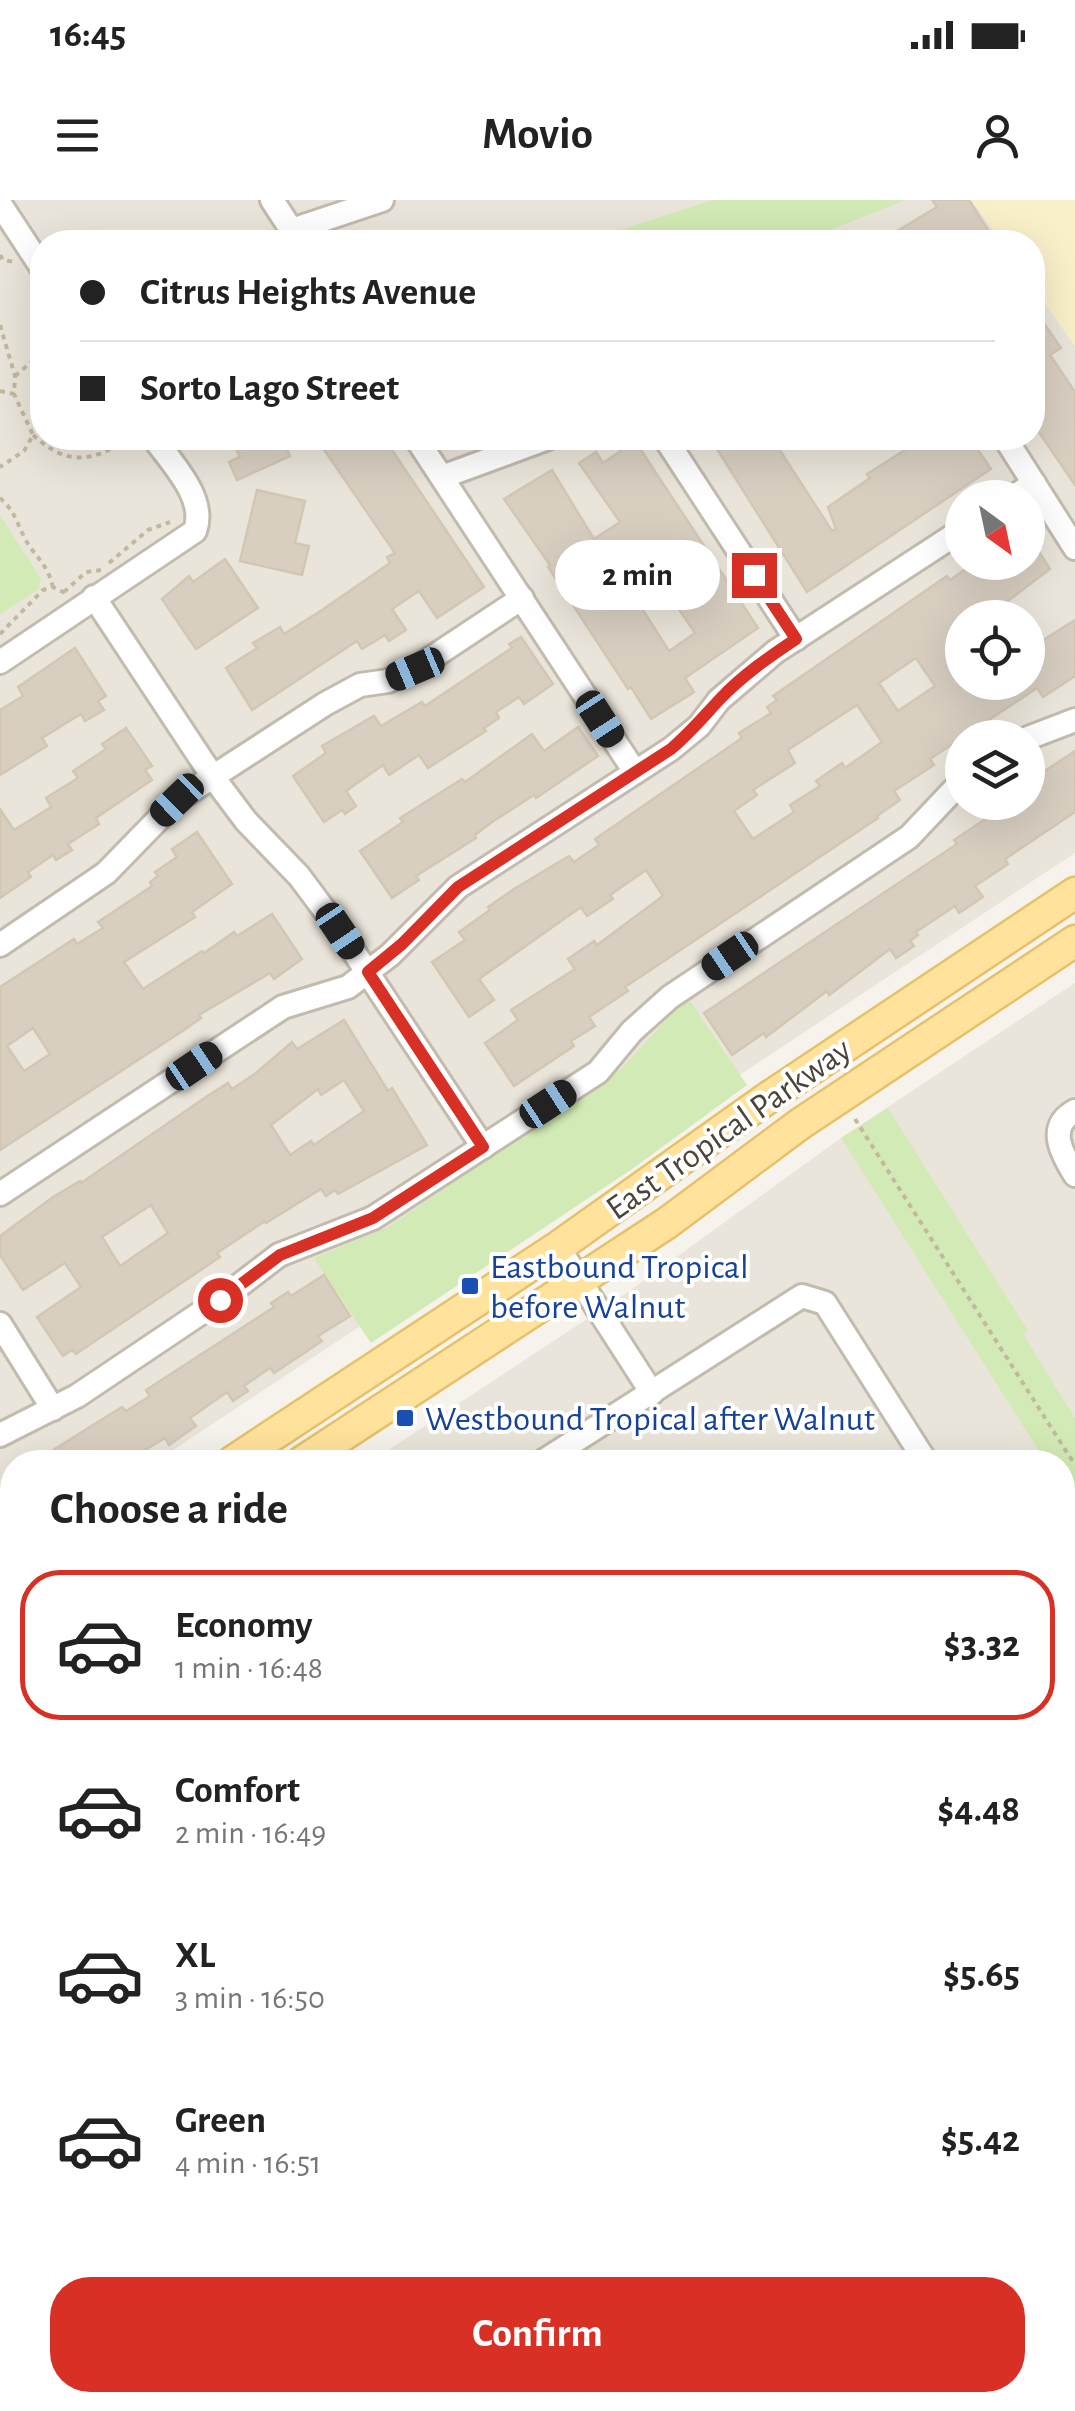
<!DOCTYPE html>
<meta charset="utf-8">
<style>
:root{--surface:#fff;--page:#f6f6f6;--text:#222;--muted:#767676;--line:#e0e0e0;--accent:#d93025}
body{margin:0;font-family:"Alegreya Sans",sans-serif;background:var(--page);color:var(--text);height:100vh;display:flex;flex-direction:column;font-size:38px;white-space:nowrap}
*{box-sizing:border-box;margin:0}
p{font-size:32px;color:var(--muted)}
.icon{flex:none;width:55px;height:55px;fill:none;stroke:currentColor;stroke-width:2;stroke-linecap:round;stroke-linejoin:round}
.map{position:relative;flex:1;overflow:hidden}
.details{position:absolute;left:0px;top:1250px;width:1075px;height:962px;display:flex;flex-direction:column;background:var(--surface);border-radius:40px 40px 0 0;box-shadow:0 10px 40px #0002}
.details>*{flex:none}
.top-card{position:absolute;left:30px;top:30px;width:1015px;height:220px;border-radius:40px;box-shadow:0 10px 40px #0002;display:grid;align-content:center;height:220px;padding:0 50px;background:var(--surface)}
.needle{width:65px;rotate:147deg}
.buttons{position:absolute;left:945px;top:280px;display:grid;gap:20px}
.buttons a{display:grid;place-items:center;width:100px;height:100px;border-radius:50%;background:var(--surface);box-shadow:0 10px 40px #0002;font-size:50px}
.end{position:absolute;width:45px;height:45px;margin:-22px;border:12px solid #d93025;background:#fff;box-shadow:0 0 0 5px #fff}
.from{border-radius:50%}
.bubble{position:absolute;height:70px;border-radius:35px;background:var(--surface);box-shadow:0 10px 40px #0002;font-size:32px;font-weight:700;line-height:70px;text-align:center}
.car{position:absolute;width:30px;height:60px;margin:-30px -15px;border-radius:12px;box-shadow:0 0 8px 2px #0007;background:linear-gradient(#222 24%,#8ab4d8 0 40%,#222 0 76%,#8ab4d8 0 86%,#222 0)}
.top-card b{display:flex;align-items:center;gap:35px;height:95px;font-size:38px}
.top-card b+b{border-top:2px solid var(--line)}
.top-card i{width:25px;height:25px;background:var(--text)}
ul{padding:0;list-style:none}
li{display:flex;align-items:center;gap:30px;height:150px;margin:0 20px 15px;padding:0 30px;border:5px solid transparent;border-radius:40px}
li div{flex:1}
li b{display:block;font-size:38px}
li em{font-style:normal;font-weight:700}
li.selected{border-color:var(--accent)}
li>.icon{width:90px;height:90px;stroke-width:1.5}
h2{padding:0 50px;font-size:45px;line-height:120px}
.button{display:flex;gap:20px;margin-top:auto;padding:20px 50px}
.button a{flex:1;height:115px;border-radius:40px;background:var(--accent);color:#fff;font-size:40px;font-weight:700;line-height:115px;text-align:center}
.status{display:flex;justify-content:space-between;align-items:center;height:70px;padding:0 50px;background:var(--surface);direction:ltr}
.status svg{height:28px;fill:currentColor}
header{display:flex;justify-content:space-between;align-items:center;height:130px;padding:0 50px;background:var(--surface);font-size:45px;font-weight:700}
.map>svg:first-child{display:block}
</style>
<div class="status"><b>16:45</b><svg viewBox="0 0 49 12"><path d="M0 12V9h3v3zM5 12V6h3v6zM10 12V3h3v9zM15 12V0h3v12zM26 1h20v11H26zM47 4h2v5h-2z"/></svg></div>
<header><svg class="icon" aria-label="menu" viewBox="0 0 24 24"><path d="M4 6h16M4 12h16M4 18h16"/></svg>Movio<svg class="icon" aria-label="person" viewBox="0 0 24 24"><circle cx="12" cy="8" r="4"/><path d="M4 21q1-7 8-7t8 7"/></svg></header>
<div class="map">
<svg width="1075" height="2211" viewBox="0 0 1075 2211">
<rect width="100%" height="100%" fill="#f6f3ec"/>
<g fill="#eae5da" fill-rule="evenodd">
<path d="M0 0H971L1002 42H42V238H1032L1033 86 1075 146V653L155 1262H12V1357L0 1365ZM962 298H1028V362H962ZM962 418H1028V482H962ZM962 538H1028V602H962Z"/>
<polygon points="1075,783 1075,2049 1063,2057 1062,1262 370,1262 628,1092 841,938"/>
<polygon points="0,1902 12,1921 12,2200 191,2200 198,2211 0,2211"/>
<polygon points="1075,2142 1075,2211 972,2211 988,2200 1062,2200 1063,2150"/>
<polygon points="302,2200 848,2200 832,2211 309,2211"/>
</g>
<g fill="#d2eab5">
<polygon points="713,0 906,0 799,42 583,42"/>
<polygon points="0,315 41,379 39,389 0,414"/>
<polygon points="690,801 747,885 635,967 371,1143 314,1058 388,1027 621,869 676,809"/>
<polygon points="888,908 1028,1131 1023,1134 1075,1218 1075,1308 1063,1288 1062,1262 1046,1262 841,938"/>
<polygon points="1075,1685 1075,1893 1062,1873 1063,1694"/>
</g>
<polygon fill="#f9efc9" points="971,0 1075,0 1075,146 1033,86 1032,42 1002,42"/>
<g fill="#d8cfc1" stroke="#d3c7b4" stroke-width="2.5" fill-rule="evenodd">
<polygon points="932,0 969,0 992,36 982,42 879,42 937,7"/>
<polygon points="1043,122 1061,148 1050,155 1075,192 1075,285 1032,222 1032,129"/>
<polygon points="262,238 282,238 290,256 237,280 229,262 240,257 236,249"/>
<polygon points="316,238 384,238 484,387 437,418 419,391 392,409 406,430 389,441 385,435 362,449 357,441 252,510 226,468 257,448 253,443 280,427 284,434 322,410 390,363 387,357 395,353"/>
<polygon points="710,238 772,238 832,331 836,329 828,307 870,278 867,274 924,238 970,238 991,269 807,392"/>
<path d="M635 241 758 428 685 478 694 492 651 519 631 487 628 489 548 367 550 365 504 299 552 270 594 339 620 322 579 263 596 252 603 263ZM647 362 695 433 669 451 622 377Z"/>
<polygon points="257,290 305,301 295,343 309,346 302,375 240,361"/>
<path d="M1028 335 1050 369 985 418H962V445L951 452 962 470V482H1028V420L1042 441 1075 420V476L1043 497 1037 488 930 559 934 565 894 591 900 600 877 616 878 618 625 787 628 791 589 817 595 826 571 841 574 846 514 886 485 843 518 820 511 810 575 769 568 759 594 741 597 745 663 696 646 670 610 695 613 699 587 716 581 707 479 779 494 800 469 817 432 762 465 740 459 732 490 710 488 707 514 689 569 656 574 662 599 645 595 639 742 538 739 533 771 513 767 507 777 500 773 496 947 376 950 380 976 362H1028ZM916 458 935 486 898 511 879 483ZM857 505 882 542 845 568 842 563 816 581 820 586 790 605 794 612 753 639 734 611 757 595 753 590 795 563 788 550Z"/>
<polygon points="225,359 258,408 196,449 162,399 189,376 193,382"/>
<polygon points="521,437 553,484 524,504 519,497 496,512 499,518 484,528 486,531 428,568 419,555 389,575 383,565 346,591 356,606 345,614 342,610 324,622 293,576 326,553 322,546 374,516 381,526 422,502 425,506 512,448 509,444"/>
<polygon points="75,448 106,496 98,501 104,510 85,521 81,514 42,538 47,546 0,575 0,510 23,496 18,487"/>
<polygon points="578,527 598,556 536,598 534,595 492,622 475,635 476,638 416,676 419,680 392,698 360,651 403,622 400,618 462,579 465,582 532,534 544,551"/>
<polygon points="126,528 152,566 145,570 152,580 96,618 99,624 68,644 72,650 56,660 53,655 28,672 31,677 0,698 0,609 14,630 51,607 46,598 78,578 73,571 106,549 102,544"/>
<polygon points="1075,551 1075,612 1005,659 1008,664 975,686 983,697 959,713 955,706 916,732 918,735 910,741 914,746 896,758 890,749 829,795 827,791 766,837 764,833 732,855 704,813 957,644 954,640 987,618 981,609 991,602 1028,602 1028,555 1040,574"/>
<path d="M197 632 232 684 192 712 195 717 124 762 143 789 202 751 204 753 234 732 237 736 272 714 302 759 274 779 270 773 199 815 201 818 184 830 0 950V787L74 739 77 744 103 728 98 722 152 686 150 682 158 676 155 672 177 657 172 649ZM33 828 50 854 24 871 7 846Z"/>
<path d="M344 820 388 891 392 888 427 945 338 994 335 990 326 996 321 989 266 1023 265 1021 217 1053 220 1057 76 1154 72 1150 63 1156 37 1117 81 1087 65 1063 23 1090 0 1055V1036L53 997 80 981 81 983 206 897 228 883 232 889 256 873 292 842 297 849ZM344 880 364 911 314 945 311 941 290 955 271 925 318 889 321 895ZM151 1005 168 1033 120 1066 102 1037Z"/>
<polygon points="324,1075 350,1116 318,1136 322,1141 274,1173 270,1168 244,1186 248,1191 233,1201 227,1192 190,1218 196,1226 169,1245 165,1238 125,1262 34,1262 122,1207 126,1211 150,1196 146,1190 274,1107 271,1103 288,1092 291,1096"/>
</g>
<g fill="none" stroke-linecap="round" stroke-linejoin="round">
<g stroke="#c2bbae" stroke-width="28">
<g id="minor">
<polyline points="272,0 298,40"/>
<polyline points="0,4 42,68"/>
<polyline points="292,30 382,0"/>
<polyline points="416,238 635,572"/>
<polyline points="665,238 796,439"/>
<polyline points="1005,238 1075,348"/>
<polyline points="442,277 548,238"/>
<polyline points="1012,298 1034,283"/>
<polyline points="94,397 213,577 246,621 299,676 340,731 483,947"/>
<path d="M0 462 195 331C207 298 172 264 154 238"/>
<polyline points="1028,538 1075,520"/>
<polyline points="0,745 106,673 177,600 325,504 360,485 388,481 415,469 522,398"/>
<path d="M1075 911C1046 927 1062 954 1075 975"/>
<polyline points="0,994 283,807 348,787 390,755 458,687 671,549 699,526 719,500 775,452 962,330"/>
<polyline points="558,1047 652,1193"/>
<polyline points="0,1124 53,1209"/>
<polyline points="0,1235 77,1196 220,1100 279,1055 373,1018 598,872 632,831 670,797 909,637 962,581"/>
<polyline points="542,1262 802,1096 825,1103 926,1262"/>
<polyline points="1062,1488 1075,1514"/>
<polyline points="1062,1675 1075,1666"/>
<polyline points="0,1824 12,1844"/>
<polyline points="1062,1915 1075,1935"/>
<polyline points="1062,2099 1075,2091"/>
<polyline points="0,2105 12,2122"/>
<polyline points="0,2198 12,2190"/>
<polyline points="57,2200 61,2211"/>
<polyline points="239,2200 246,2211"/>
<polyline points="429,2200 436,2211"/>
<polyline points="628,2211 644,2200"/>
<polyline points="894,2211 911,2200"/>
</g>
</g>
<g stroke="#e6c16a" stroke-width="35">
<g id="major">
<polyline points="232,1262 558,1047 769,897 1075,693"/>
<polyline points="302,1262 667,1023 800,924 1075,741"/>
<polyline points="0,1411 12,1403"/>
<polyline points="0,1462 12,1454"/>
</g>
</g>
<g stroke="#c4b79f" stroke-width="4" stroke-dasharray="5 5" stroke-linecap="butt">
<polyline points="0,55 3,60 15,62"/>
<polyline points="32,85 42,108"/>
<polyline points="0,125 15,176 14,194 33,235 24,251 0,267"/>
<polyline points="15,176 42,153"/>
<polyline points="0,191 14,194"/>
<path d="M33 235C69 268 92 261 132 238"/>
<path d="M0 298C14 310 17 323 25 339 36 358 47 363 53 387"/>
<polyline points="109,363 148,330 170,322"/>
<polyline points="64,392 86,372 101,370"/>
<polyline points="0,434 43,390 53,387 65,393"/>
<polyline points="855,919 1075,1265"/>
</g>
<use href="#minor" stroke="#fff" stroke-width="22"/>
<use href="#major" stroke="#ffe39c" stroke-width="30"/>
</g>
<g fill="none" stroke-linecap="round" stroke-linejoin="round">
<path stroke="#d93025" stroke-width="12" d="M220 1100 280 1055 373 1018 483 947 368 772 402 744 458 687 671 549C690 533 704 516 721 498 743 475 769 457 796 439L754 375"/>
</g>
<g fill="#1a4fb4" stroke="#fff" stroke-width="4">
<rect x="460" y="1076" width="20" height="20" rx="5"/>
<rect x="395" y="1208" width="20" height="20" rx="5"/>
</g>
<g text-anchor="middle" stroke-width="8" stroke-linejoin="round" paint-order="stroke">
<g font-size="35" fill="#4b4439" stroke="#fff">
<text transform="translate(728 928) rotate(-35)" y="12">East Tropical Parkway</text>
</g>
<g font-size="35" fill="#164399" stroke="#fff" text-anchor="start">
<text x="490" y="1078">Eastbound Tropical<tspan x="490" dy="40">before Walnut</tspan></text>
<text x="425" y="1230">Westbound Tropical after Walnut</text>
</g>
</g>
</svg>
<div class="buttons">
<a><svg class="needle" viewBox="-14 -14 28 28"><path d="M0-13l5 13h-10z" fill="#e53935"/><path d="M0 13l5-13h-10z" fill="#767676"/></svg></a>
<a><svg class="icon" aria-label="locate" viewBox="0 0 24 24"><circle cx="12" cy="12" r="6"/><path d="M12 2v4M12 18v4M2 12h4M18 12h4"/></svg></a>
<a><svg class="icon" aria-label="layers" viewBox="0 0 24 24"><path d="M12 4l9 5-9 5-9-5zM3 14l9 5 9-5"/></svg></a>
</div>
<i class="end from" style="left:220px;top:1100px"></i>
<i class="end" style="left:754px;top:375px"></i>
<div class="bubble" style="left:555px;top:340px;width:165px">2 min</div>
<i class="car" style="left:415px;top:469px;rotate:247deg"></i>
<i class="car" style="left:600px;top:519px;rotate:147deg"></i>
<i class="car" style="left:177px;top:600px;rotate:226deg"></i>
<i class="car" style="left:340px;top:731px;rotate:146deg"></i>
<i class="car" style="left:730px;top:756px;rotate:236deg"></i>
<i class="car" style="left:194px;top:866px;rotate:56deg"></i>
<i class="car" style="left:548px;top:904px;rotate:57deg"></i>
<div class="top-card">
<b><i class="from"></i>Citrus Heights Avenue</b>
<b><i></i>Sorto Lago Street</b>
</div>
<section class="details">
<h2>Choose a ride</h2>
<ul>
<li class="selected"><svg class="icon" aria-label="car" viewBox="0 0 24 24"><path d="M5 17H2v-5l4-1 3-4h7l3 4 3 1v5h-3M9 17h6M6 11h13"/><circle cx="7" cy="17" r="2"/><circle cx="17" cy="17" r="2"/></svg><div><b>Economy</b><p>1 min · 16:48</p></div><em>$3.32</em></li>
<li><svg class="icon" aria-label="car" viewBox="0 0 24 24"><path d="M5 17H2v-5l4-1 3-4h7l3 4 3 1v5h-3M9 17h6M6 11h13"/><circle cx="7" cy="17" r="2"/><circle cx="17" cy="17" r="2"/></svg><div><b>Comfort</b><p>2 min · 16:49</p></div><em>$4.48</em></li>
<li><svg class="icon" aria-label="car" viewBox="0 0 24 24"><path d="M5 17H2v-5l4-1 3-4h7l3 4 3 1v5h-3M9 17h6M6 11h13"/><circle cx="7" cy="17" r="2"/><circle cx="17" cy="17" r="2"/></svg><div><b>XL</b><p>3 min · 16:50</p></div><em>$5.65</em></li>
<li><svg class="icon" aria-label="car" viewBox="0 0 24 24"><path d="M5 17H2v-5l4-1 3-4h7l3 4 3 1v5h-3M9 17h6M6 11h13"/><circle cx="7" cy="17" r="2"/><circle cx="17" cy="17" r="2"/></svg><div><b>Green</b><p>4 min · 16:51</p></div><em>$5.42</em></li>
</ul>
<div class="button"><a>Confirm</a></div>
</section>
</div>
